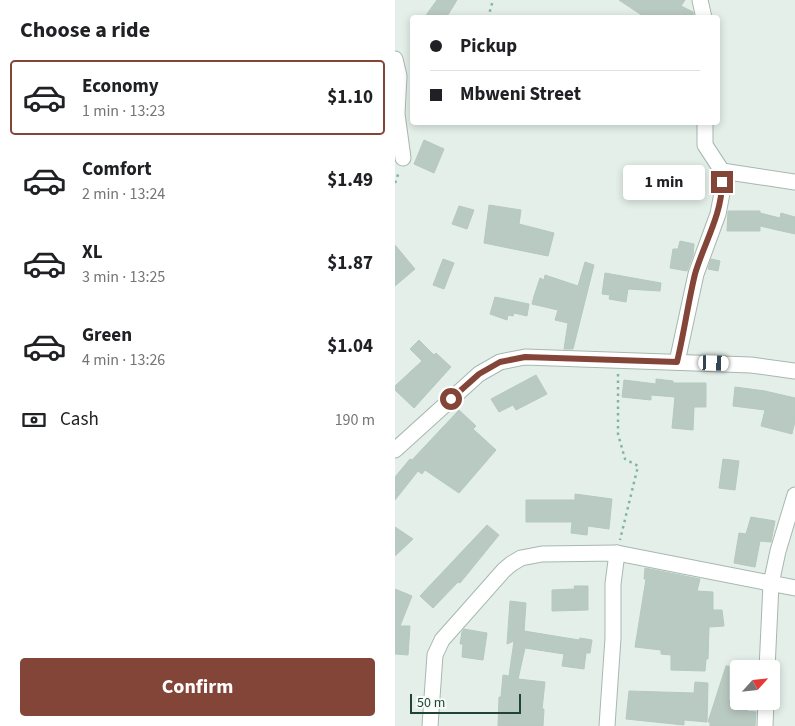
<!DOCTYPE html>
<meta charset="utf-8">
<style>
:root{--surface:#fff;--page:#f2f2f2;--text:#202124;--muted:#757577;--line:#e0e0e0;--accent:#844539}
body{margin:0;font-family:"Source Sans 3",sans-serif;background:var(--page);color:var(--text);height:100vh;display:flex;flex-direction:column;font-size:19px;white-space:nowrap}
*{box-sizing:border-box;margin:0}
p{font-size:16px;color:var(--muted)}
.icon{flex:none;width:28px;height:28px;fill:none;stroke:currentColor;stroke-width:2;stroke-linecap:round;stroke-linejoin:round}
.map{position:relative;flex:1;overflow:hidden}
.details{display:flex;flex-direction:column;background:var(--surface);width:395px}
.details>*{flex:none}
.hud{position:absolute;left:15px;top:15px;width:310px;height:110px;border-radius:5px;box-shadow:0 2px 8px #0003;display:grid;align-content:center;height:110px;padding:0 20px;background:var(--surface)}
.needle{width:32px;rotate:63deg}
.controls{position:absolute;left:335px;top:660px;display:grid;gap:10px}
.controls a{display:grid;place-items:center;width:50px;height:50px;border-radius:5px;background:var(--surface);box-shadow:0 2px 8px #0003;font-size:25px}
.scale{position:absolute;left:15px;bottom:12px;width:111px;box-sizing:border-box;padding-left:5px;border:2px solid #214337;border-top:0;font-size:14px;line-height:18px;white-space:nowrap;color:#214337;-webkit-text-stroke:4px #f5fbf7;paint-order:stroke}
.end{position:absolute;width:22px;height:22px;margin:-11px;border:6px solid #844539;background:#fff;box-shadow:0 0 0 2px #fff}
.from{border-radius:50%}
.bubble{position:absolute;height:35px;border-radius:5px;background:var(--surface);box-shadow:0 2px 8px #0003;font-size:16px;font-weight:700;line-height:35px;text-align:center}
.car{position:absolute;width:15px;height:30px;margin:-15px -8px;border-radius:6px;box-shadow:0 0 4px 1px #0007;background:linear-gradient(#fff 24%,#345 0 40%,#fff 0 76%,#345 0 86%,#fff 0)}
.hud b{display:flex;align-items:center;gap:18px;height:48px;font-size:19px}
.hud b+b{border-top:1px solid var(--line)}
.hud i{width:12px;height:12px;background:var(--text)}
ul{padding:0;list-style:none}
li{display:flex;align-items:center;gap:15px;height:75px;margin:0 10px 8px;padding:0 10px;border:2px solid transparent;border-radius:5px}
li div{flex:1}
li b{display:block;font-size:19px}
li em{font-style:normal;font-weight:700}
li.selected{border-color:var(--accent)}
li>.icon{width:45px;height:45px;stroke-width:1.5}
h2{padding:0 20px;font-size:22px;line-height:60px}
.pay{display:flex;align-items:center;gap:12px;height:55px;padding:0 20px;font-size:19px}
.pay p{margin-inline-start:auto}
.cta{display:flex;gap:10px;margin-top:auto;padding:10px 20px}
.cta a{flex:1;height:58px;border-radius:5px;background:var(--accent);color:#fff;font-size:20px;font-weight:700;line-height:58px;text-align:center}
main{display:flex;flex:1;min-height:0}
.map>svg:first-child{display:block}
</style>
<main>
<section class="details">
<h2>Choose a ride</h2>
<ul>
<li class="selected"><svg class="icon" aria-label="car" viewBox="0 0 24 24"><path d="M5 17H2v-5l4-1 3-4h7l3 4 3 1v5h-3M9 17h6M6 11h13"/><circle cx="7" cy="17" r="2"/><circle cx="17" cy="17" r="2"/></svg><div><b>Economy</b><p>1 min · 13:23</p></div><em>$1.10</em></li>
<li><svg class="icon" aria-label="car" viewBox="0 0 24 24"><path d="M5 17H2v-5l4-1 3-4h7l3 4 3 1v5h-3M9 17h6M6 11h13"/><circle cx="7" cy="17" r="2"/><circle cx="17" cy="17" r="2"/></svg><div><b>Comfort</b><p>2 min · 13:24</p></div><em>$1.49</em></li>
<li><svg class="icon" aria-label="car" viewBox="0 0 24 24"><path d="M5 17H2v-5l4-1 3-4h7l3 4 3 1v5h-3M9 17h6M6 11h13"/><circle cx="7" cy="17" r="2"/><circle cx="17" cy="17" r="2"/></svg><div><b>XL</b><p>3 min · 13:25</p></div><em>$1.87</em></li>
<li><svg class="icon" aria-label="car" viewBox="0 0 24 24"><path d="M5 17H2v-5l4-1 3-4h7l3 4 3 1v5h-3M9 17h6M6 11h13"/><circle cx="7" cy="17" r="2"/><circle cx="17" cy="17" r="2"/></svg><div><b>Green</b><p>4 min · 13:26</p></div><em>$1.04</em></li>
</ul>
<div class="pay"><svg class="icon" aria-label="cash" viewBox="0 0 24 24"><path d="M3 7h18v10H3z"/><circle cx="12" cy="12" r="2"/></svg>Cash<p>190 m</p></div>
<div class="cta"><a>Confirm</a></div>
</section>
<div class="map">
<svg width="400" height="726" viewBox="0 0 400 726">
<rect width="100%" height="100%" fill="#e4efe9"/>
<g fill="#b9cac2" stroke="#b5c9c0">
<polygon points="42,0 62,0 51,18 29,18"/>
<polygon points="224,0 290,0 286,6 298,12 299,18 251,18"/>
<polygon points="29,140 49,149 39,173 19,164"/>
<polygon points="94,205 126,210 124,224 159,233 153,256 89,243"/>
<polygon points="64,206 79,210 72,229 57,224"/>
<polygon points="333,211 365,211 365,213 385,218 386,213 400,217 400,234 365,226 365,231 332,231"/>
<polygon points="285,241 299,244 298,255 292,271 275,268 278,249 283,249"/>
<polygon points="0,245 20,269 0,286"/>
<polygon points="48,259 59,263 49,289 38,285"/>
<polygon points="316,259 325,261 323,271 313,269"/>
<polygon points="190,262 199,265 178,349 169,349 173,323 160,320 163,310 137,304 139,296 145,278 149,280 150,275 183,286"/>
<polygon points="210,273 266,283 265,291 233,289 231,302 214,299 215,295 207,294"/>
<polygon points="100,297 134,304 132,316 119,313 118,316 113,315 112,320 95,314"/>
<polygon points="24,340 39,355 41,353 56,367 19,408 0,390 0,386 27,361 15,349"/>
<polygon points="141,375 152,394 121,410 118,405 104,412 96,399"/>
<polygon points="261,379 278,381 278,383 311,383 311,407 299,407 298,430 277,428 280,397 256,395 256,400 227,397 229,380 261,384"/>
<polygon points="340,387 370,391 400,398 400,421 397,434 366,426 370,410 338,406"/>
<polygon points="64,410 81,426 78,429 101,450 64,493 30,470 27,474 23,471 0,500 0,477 15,459 17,460"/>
<polygon points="328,459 344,461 340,490 324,488"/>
<polygon points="180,494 217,499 214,529 193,526 192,535 176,533 177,522 131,522 131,500 180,500"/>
<polygon points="356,517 380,521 376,542 365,541 360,567 339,563 344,533 351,534"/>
<polygon points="92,525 104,535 65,583 63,582 38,608 25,596"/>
<polygon points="0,527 18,539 0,556"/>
<polygon points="250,568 305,579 302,591 318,592 318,610 327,610 329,626 314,627 313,659 311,659 310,671 276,670 276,655 266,654 266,650 240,647 251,579 249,579"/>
<polygon points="179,586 193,586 193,610 157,611 157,590 180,589"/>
<polygon points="0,589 17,596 5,626 15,626 13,655 0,654"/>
<polygon points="115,601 131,603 129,631 184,640 185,638 197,640 195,653 191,653 189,669 167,666 169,654 130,648 123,679 150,682 147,709 149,709 148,726 103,726 104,697 106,697 108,675 114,676 119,641 112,644"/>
<polygon points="69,629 92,633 88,660 67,657 68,644 65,644 67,632"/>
<polygon points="331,666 334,666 334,701 354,703 352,711 361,712 360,726 315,726 315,722 313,722"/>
<polygon points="300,682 313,683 312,722 289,720 289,725 231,719 234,691 299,693"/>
</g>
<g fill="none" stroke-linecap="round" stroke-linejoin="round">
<g stroke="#a6b8b0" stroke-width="17">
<g id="minor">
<polyline points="305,0 309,18"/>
<polyline points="0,59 4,76 2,114 8,158"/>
<polyline points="327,171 400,182"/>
<polyline points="282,362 301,274 323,214 327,193 327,171 310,145 310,122"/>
<polyline points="0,450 84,374 105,362 130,357 356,365 400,371"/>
<polyline points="372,669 376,584 383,551 400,495"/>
<polyline points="35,726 40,655 47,640 109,570 116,564 126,558 147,554 222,553 400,588"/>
<polyline points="212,726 218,638 218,584 222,553"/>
<polyline points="370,726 371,701"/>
</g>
</g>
<g stroke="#81b5a1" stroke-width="2.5" stroke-dasharray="2.5 4" stroke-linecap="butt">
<polyline points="93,18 98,0"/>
<polyline points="0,183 4,172"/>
<polyline points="223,374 223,434 230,459 243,466 225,540"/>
</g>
<use href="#minor" stroke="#fff" stroke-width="15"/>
</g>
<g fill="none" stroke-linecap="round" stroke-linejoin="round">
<path stroke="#844539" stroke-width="6" d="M56 399 84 374 105 362 130 357 282 362C289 333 293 303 300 274 309 243 327 215 327 182"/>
</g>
</svg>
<div class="controls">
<a><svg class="needle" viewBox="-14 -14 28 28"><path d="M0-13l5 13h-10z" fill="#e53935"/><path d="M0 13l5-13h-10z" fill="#757577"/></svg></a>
</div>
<div class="scale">50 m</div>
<i class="end from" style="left:56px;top:399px"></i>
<i class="end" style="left:327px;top:182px"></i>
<div class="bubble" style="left:228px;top:165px;width:82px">1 min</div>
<i class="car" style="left:319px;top:363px;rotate:92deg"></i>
<div class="hud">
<b><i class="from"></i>Pickup</b>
<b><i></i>Mbweni Street</b>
</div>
</div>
</main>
